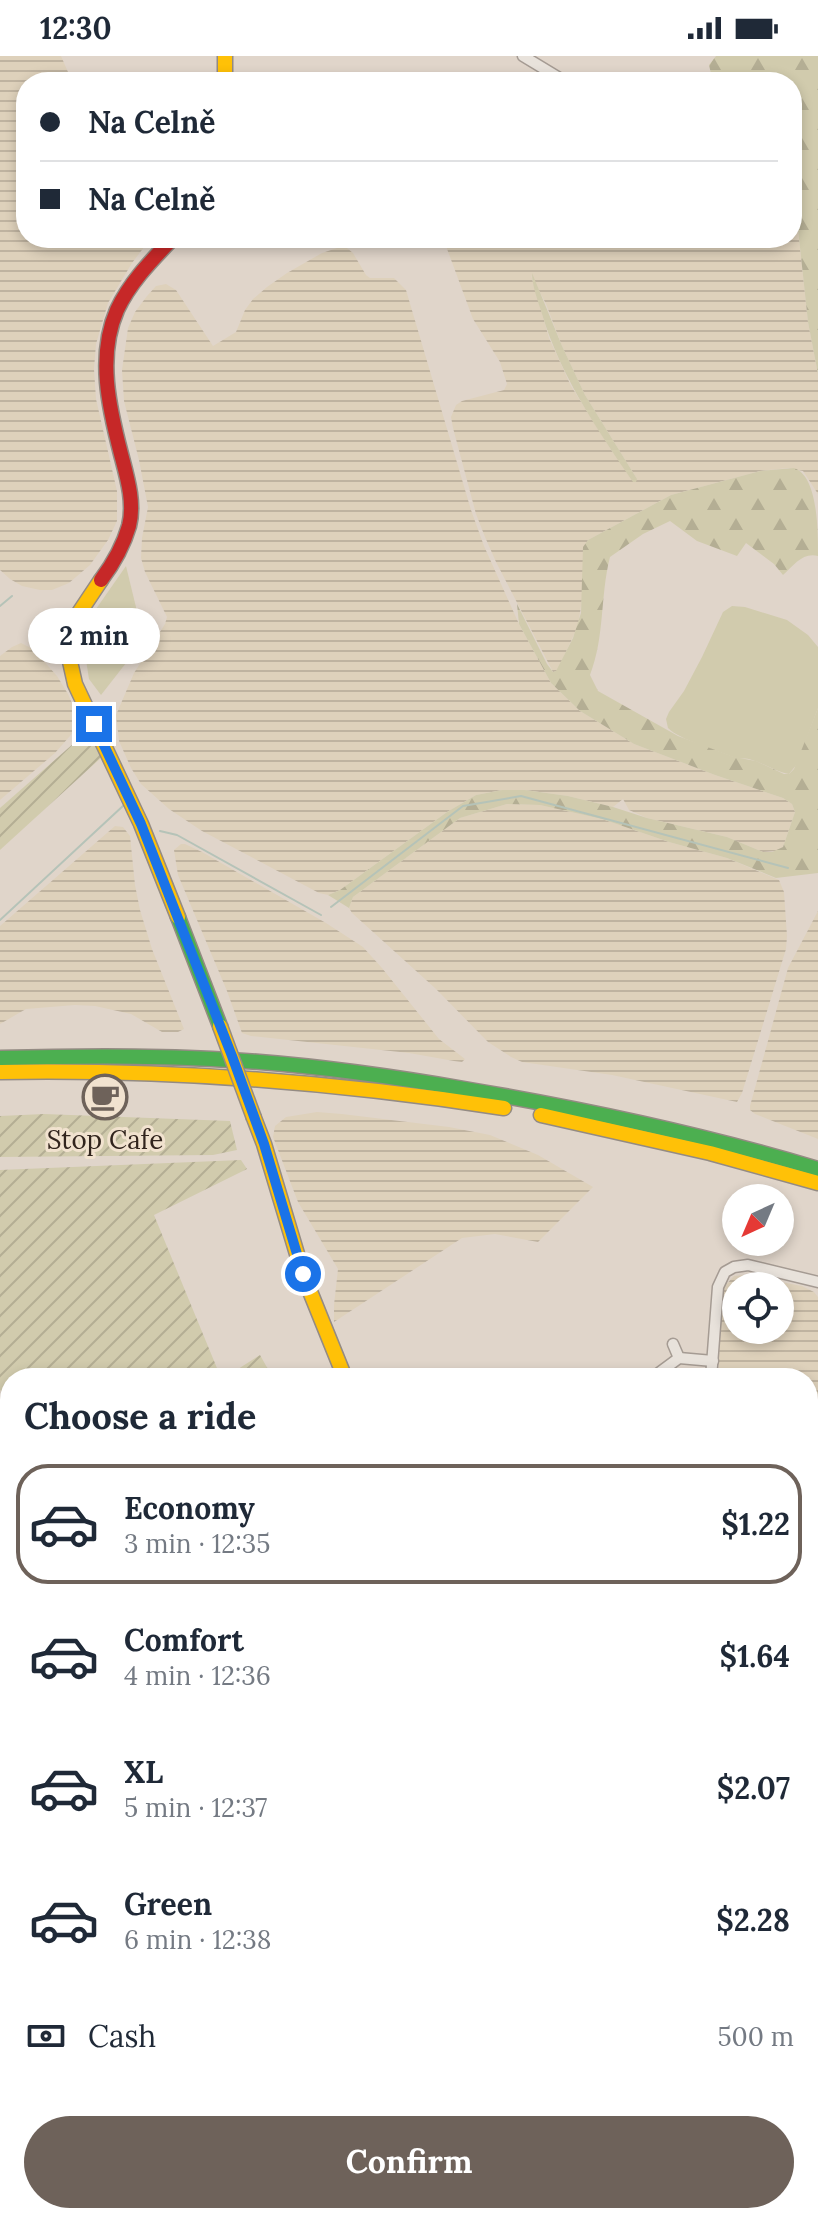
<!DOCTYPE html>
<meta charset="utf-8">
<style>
:root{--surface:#fff;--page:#f2f2f3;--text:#1f2937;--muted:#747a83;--line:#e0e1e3;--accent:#6e625a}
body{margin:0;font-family:Lora,serif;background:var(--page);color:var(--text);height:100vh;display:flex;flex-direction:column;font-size:30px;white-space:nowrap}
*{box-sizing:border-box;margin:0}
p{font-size:26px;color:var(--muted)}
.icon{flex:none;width:44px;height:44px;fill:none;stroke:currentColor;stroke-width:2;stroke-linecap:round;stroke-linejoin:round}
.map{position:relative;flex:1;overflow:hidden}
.details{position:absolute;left:0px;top:1312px;width:818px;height:856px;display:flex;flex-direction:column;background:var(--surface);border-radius:32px 32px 0 0;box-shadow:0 4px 12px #0003}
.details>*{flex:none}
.banner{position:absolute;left:16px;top:16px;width:786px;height:176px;border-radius:32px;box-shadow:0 4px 12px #0003;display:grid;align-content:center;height:176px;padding:0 24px;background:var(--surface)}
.needle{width:52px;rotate:224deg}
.tools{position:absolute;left:722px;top:1128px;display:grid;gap:16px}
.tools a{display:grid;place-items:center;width:72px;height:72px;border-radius:50%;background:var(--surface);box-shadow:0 4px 12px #0003;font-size:40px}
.end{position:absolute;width:36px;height:36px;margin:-18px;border:10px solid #1a73e8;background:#fff;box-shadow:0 0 0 4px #fff}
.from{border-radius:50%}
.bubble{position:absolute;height:56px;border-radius:28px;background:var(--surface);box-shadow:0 4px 12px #0003;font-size:26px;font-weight:800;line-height:56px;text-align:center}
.banner b{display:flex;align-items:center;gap:28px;height:76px;font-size:30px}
.banner b+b{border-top:2px solid var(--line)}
.banner i{width:20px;height:20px;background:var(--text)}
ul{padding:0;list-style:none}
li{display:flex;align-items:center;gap:24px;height:120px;margin:0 16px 12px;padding:0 8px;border:4px solid transparent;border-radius:32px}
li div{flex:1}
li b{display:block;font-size:30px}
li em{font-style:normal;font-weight:800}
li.on{border-color:var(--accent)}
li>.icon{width:72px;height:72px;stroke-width:1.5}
h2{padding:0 24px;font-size:36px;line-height:96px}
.pay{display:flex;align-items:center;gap:20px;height:88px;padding:0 24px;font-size:30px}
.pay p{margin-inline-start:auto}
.cta{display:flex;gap:16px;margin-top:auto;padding:16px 24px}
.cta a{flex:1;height:92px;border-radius:48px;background:var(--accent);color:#fff;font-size:32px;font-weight:800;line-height:92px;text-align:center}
.status{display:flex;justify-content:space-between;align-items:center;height:56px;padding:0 40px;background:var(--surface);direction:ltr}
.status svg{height:22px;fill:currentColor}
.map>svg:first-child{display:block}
</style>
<div class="status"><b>12:30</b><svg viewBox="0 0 49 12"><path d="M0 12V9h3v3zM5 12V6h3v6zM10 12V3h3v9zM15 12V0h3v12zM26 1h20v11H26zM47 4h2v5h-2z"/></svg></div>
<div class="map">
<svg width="818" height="2168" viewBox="0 0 818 2168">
<defs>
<pattern id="farmland-rules" width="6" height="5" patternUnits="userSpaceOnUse" patternTransform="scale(2)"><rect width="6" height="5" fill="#ded1bb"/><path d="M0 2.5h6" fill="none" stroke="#bfb3a0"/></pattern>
<pattern id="forest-firs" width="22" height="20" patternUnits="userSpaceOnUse" patternTransform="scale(2)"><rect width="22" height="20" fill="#d1cbad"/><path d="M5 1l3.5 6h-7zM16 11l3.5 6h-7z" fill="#b4ae94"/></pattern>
<pattern id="garden-furrows" width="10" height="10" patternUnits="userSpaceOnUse" patternTransform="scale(2)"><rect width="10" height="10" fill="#d1cbad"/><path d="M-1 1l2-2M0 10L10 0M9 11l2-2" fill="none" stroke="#b4ae94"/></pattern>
</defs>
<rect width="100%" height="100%" fill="#e0d5ca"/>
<g fill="url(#farmland-rules)" fill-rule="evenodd">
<polygon points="0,0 61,0 68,16 88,26 26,26 26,182 151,182 132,207 108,247 96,288 94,313 96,343 117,435 117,465 108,484 90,509 69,527 52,534 40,534 22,530 10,523 0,514"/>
<path d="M792 117 808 266 818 318V438L803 415 788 412 760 415 671 439 588 484 583 497V537L578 570 557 615 553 616 496 506 485 481 476 458 453 372 451 361 456 349 462 345 504 334 507 328 500 306 473 263 443 182H517L522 188 527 182H792ZM531 219 546 248 562 290 585 339 637 423 612 395 571 330 549 282Z"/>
<polygon points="340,191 347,192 353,197 366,219 370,222 394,222 406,234 471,454 484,490 519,568 551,627 580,655 634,688 715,719 783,742 792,748 795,756 783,791 776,795 763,796 727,781 647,762 629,754 623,743 613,751 568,740 525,734 502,734 476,739 447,756 340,834 328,839 319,837 202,775 169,753 141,728 131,712 119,685 116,659 134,617 165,568 167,561 145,516 141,502 142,482 148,451 139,404 124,345 122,314 128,272 135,256 147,240 156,230 166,228 176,234 213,290 236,276 245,254 253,243 267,231 287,217 322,197"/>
<polygon points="21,587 33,593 57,620 68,638 80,666 77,672 55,697 0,744 0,600 12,591"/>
<polygon points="507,748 540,749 602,763 669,786 727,802 779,824 784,836 787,880 786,893 742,1037 737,1046 612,1019 522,1006 511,1001 488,986 436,933 352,857 349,852 353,841 460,762"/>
<polygon points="115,770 123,771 130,780 135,829 140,854 152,893 184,973 178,976 162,976 131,958 95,950 75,949 26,953 0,968 0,870"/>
<polygon points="181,788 185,788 202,796 326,867 363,891 382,912 439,983 465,1003 462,1006 454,1005 409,997 251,980 242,977 227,935 178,819 174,794"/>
<polygon points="818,855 818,1083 755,1058 750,1054 750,1050 788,912"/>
<polygon points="317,1056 342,1058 449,1071 490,1079 538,1099 593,1131 538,1186 495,1178 462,1182 334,1266 334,1249 338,1213 298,1146 273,1081 275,1070 286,1061"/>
<path d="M744 1219 802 1230 814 1236 818 1241V1826L808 1827V1322H718L722 1233 734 1220ZM736 1230H780V1274H736Z"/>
</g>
<g fill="#d1cbad">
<path d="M532 217 562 290 585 339 637 423 636 426H633C597 373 561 321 542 258 538 245 532 230 532 217Z"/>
<polygon points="126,510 144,584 101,639 89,623 83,585 96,553"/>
<path d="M732 550 745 551 787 564 808 579 818 591V652L797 708 789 718C776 716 765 708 752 704 746 701 740 704 733 701 716 694 680 684 668 672L666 663 669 656 684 635 702 601 723 556Z"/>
<polygon points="0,1363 10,1369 10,1416 0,1410"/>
</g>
<g fill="url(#forest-firs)">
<polygon points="716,0 818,0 818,318 808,266 792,117 792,26 713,26 709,9"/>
<path d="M794 412C818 420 818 474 818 500 803 496 794 509 783 519L774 508 746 487 737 500 697 485 670 465 643 478 610 501C600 540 605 581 590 619L598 635 678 680 734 701 756 705 784 718H789L794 713 818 652V817L776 822 727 802 669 786 602 763 540 749 507 748 460 762 353 841 349 852 328 839 340 834 447 756 476 739 502 734H525L568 740 613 751 647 762 727 781 763 796H772L783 791 795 756 792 748 783 742 715 719 634 688 580 655 551 627 519 568 517 548 547 608 553 616 556 615 573 582 581 557 583 491 588 484 671 439 760 415Z"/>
<polygon points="818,1952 818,2142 808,2132 808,1954"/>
<polygon points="655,2158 729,2158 733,2168 666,2168"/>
</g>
<g fill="url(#garden-furrows)">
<polygon points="90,673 103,700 0,794 0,752"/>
<polygon points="44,1058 230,1065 237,1094 213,1099 0,1101 0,1060"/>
<polygon points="241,1104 247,1113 154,1159 219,1317 212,1322 10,1322 10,1340 0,1334 0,1114"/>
<polygon points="260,1299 273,1322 224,1322"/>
</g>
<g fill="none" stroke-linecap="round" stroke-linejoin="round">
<g stroke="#b5c3b8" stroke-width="2">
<polyline points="0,550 12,540"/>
<polyline points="160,775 177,779 321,859"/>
<polyline points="331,851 463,750 521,740 788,812"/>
<polyline points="0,864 124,749"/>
</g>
<g stroke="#a59b93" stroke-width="13">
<g id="street">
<polyline points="523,0 566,26"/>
<polyline points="673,1288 679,1302"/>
<polyline points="652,1322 679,1302 713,1305"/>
<polyline points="711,1322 718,1231 725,1216 734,1211 748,1209 818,1226"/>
<polyline points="0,1671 10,1663"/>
<polyline points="0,1684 10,1696"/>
<polyline points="0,1873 8,1860"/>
<polyline points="0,1939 10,1951"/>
<polyline points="0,2035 10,2026"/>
<polyline points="0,2137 10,2149"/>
<polyline points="17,2158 26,2168"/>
<polyline points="439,2158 444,2168"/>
<polyline points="649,2158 660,2168"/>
<polyline points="578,2168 589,2158"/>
</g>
</g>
<g stroke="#948b83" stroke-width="17">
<g id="fast">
<polyline points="178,861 220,970"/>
<path d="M0 1002C71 1000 141 999 212 1003 299 1007 384 1019 470 1034 588 1054 704 1079 818 1113"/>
<polyline points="260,2158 269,2168"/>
</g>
</g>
<g stroke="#948b83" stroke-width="17">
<g id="slow">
<polyline points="225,0 225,26"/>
<polyline points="101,524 77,560 70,579 69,601 75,628 141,768 178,861"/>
<path d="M0 1016C170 1013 336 1026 504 1052"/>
<polyline points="541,1059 710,1097 818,1127"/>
<polyline points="254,1062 264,1088 303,1218 345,1322"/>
</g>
</g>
<g stroke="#948b83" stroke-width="17">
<g id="jam">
<path d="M101 524C113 508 123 491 129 470 135 447 127 421 121 398 109 352 97 300 117 254 130 226 152 204 173 182"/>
<polyline points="0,1850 10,1862"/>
</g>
</g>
<use href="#street" stroke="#e8e2db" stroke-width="10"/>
<use href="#fast" stroke="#4caf50" stroke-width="14"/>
<use href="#slow" stroke="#ffc107" stroke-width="14"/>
<use href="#jam" stroke="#c62828" stroke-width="14"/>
<g stroke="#948b83" stroke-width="17" stroke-linecap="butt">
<polyline id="slow-bridge" points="220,970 254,1062"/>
</g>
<use href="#slow-bridge" stroke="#ffc107" stroke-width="14"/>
</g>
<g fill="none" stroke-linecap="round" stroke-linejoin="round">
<polyline stroke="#1a73e8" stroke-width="10" points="94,668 141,768 232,1000 264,1088 303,1218"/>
</g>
<defs>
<g id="cafe-ring" transform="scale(2.3)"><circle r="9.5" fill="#f1e2cf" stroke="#6e625a" stroke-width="1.5"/><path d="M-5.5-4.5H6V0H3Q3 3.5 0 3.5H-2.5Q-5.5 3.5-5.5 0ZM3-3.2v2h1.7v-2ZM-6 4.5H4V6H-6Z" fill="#6e625a"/></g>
</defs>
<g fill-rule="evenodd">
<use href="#cafe-ring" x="105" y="1041"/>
</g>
<g text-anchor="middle" stroke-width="6" stroke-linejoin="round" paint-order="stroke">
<g font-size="26" fill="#31241d" stroke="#f1e2cf">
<text x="105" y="1093">Stop Cafe</text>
</g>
</g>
</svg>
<div class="tools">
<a><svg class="needle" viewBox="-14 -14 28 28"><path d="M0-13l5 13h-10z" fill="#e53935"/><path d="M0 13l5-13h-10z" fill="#747a83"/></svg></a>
<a><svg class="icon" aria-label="locate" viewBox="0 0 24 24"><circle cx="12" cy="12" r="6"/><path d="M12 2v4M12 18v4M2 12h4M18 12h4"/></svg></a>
</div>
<i class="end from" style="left:303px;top:1218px"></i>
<i class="end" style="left:94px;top:668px"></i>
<div class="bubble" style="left:28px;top:552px;width:132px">2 min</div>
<div class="banner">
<b><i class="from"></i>Na Celně</b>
<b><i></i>Na Celně</b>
</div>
<section class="details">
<h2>Choose a ride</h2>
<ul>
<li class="on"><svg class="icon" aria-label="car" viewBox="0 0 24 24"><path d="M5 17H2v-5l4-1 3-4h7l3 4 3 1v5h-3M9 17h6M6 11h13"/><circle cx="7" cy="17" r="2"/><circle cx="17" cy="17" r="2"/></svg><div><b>Economy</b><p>3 min · 12:35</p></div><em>$1.22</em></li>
<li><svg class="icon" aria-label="car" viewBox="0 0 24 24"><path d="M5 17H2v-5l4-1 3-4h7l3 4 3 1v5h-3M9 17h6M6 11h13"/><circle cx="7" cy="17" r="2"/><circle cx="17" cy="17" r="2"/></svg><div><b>Comfort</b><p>4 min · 12:36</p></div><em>$1.64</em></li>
<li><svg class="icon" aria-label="car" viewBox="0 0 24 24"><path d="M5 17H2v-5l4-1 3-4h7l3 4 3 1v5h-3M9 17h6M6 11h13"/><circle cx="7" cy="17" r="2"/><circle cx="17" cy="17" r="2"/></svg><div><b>XL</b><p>5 min · 12:37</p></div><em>$2.07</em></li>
<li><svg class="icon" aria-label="car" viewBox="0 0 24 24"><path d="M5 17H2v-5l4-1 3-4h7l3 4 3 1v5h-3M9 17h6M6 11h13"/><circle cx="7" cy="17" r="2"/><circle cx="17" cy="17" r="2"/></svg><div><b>Green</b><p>6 min · 12:38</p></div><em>$2.28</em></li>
</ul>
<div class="pay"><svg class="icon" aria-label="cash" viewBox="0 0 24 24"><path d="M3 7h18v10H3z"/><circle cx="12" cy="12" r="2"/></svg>Cash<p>500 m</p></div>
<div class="cta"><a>Confirm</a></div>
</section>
</div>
